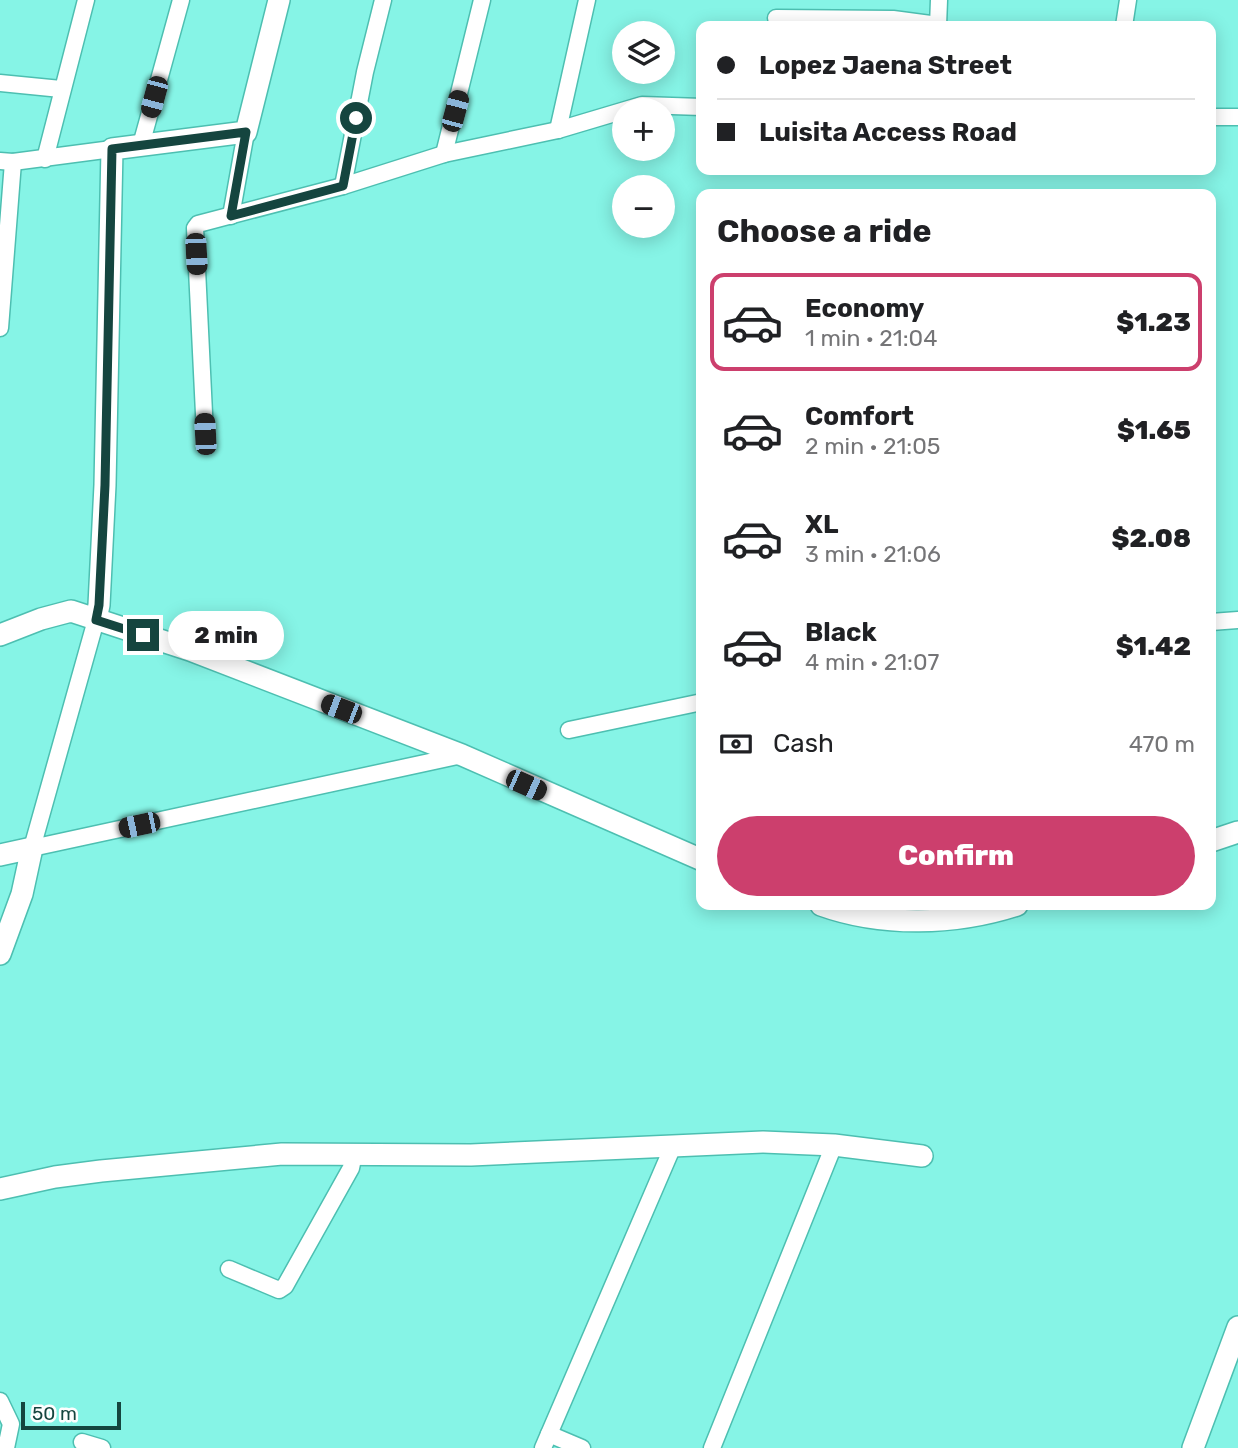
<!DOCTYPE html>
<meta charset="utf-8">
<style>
:root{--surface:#fff;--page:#f6f6f6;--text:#202124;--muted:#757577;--line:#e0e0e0;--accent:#cc3f6d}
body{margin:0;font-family:Rubik,sans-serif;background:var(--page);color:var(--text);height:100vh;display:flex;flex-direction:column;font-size:26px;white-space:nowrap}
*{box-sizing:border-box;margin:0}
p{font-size:23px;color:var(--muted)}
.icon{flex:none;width:38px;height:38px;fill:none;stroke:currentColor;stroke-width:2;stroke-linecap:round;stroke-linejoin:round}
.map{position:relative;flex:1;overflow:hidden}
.panel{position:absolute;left:696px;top:189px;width:520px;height:721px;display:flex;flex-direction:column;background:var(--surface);border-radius:14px;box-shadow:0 4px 18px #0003}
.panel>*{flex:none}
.hud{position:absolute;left:696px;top:21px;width:520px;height:154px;border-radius:14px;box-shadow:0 4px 18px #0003;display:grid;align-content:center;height:154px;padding:0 21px;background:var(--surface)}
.tools{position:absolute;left:612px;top:21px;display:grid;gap:14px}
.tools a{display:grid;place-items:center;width:63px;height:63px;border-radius:50%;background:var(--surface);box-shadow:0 4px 18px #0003;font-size:35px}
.scale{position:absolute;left:21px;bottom:18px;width:100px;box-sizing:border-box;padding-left:7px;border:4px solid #15453f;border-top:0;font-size:19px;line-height:24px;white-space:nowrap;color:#15453f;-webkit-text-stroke:5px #fefefe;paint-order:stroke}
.end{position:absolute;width:32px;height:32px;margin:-16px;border:9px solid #15453f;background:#fff;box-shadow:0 0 0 4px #fff}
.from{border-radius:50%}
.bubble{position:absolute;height:49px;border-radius:24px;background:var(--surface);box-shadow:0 4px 18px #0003;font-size:23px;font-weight:800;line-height:49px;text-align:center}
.car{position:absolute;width:21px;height:42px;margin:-21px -10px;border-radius:9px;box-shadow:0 0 5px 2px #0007;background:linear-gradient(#222 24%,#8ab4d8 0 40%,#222 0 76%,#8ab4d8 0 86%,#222 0)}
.hud b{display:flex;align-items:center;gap:24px;height:66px;font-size:26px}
.hud b+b{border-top:2px solid var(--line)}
.hud i{width:18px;height:18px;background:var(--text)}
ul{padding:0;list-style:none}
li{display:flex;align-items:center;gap:21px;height:98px;margin:0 14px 10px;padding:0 7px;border:4px solid transparent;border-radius:14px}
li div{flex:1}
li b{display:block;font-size:26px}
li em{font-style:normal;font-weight:800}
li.selected{border-color:var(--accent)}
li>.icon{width:63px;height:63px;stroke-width:1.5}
h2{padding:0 21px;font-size:32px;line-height:84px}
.pay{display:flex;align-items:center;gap:18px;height:77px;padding:0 21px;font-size:26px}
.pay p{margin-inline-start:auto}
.cta{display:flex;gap:14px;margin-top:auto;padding:14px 21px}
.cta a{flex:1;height:80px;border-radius:42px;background:var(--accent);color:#fff;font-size:28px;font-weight:800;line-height:80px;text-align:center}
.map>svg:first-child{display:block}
</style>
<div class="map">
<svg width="1238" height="1448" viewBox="0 0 1238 1448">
<rect width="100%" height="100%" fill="#86f4e6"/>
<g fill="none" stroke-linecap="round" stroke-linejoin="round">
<g stroke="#4dbfb1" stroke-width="19">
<g id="street">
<polyline points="776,18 893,19 938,25"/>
<polyline points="938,26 939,0"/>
<polyline points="1124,26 1128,0"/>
<polyline points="0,83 61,89"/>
<polyline points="1211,117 1238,117"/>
<polyline points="558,130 587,0"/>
<polyline points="141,145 181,0"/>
<polyline points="444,154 482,0"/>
<polyline points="45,159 86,0"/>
<polyline points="0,161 13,162 112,149"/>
<polyline points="343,186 365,72 383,0"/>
<polyline points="231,216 246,132"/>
<polyline points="0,328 13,162"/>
<polyline points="205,434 195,228 198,224 343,186 444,154 558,130 642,105 702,107"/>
<polyline points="96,620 32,848 462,755"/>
<polyline points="1211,622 1238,620"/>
<polyline points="569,730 702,702"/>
<polyline points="229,1269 279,1290 285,1286 351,1168 354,1154"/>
<polyline points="0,1401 11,1424 6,1448"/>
<polyline points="549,1434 582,1448"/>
<polyline points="82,1442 102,1448"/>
<polyline points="543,1448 673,1146"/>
<polyline points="712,1448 834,1145"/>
</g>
</g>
<g stroke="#4dbfb1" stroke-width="24">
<g id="secondary">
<polyline points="96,620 99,605 105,485 112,149 246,132 279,0"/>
<polyline points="0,635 41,619 71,611 190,650 462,755 702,860"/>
<polyline points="1211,841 1238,832"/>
<polyline points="0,855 32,848 22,894 0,954"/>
<path d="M821 905C882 927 956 925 1017 905"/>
<polyline points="0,1189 55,1177 101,1171 282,1154 471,1155 763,1142 834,1145 922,1156"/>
<polyline points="1193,1448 1238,1327"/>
</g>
</g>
<use href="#street" stroke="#fff" stroke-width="16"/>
<use href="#secondary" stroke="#fff" stroke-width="21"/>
</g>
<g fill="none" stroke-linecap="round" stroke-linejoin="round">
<polyline stroke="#15453f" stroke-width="9" points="143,635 96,620 99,605 105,485 112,149 246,132 231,216 343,186 356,118"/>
</g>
</svg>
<div class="tools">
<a><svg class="icon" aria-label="layers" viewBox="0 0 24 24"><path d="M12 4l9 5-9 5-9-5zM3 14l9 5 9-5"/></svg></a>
<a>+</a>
<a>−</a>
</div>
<div class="scale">50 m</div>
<i class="end from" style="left:356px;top:118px"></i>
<i class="end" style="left:143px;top:635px"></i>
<div class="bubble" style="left:168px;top:611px;width:116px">2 min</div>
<i class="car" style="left:154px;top:97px;rotate:195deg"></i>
<i class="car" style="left:455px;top:111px;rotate:15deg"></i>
<i class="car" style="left:196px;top:254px;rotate:177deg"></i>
<i class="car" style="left:205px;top:434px;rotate:357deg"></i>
<i class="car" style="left:341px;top:709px;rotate:291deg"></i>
<i class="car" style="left:526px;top:785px;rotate:114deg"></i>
<i class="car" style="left:139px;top:825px;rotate:258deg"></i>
<div class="hud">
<b><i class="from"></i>Lopez Jaena Street</b>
<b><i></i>Luisita Access Road</b>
</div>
<section class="panel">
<h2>Choose a ride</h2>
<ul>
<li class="selected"><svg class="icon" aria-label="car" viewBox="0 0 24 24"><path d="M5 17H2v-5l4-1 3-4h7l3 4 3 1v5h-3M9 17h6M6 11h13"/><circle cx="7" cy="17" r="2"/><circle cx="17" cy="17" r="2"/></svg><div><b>Economy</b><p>1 min · 21:04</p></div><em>$1.23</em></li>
<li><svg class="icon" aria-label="car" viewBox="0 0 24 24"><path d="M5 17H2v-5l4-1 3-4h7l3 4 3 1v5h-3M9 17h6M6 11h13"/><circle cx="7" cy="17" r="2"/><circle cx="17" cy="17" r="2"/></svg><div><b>Comfort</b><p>2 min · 21:05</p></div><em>$1.65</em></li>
<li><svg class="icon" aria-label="car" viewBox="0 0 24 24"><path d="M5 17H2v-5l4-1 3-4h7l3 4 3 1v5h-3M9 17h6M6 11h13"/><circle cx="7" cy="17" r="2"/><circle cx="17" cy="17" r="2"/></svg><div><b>XL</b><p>3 min · 21:06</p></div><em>$2.08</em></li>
<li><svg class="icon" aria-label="car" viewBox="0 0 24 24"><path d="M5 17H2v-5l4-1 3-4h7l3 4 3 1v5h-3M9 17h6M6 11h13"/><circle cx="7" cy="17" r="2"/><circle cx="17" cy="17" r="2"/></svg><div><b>Black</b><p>4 min · 21:07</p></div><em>$1.42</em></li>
</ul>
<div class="pay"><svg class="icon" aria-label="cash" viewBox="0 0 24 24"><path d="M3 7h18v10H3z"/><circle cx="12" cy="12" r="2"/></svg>Cash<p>470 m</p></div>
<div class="cta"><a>Confirm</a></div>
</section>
</div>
